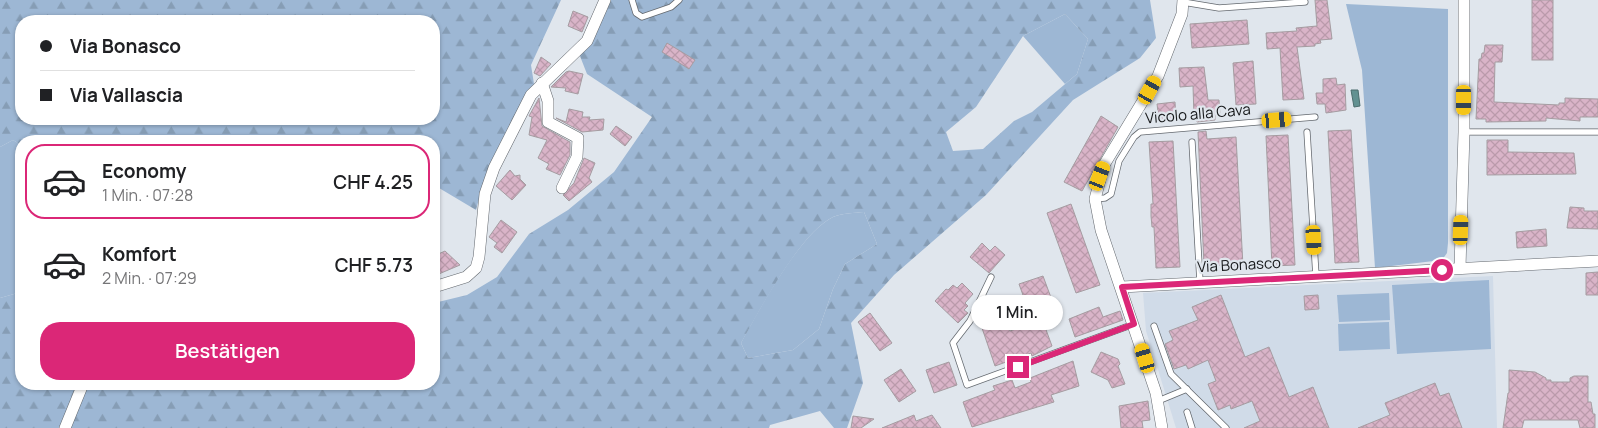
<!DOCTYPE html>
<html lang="de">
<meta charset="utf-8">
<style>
:root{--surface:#fff;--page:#f6f6f6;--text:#202124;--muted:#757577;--line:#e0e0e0;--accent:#db2777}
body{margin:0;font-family:Manrope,sans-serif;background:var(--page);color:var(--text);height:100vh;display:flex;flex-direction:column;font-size:19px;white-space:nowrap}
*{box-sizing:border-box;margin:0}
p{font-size:16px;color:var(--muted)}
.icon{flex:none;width:28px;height:28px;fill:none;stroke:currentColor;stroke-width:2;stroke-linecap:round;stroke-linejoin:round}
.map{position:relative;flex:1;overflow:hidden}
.sheet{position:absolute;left:15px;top:135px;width:425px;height:255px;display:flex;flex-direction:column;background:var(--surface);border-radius:20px;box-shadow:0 1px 4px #0004}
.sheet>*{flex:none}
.hud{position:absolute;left:15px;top:15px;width:425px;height:110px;border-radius:20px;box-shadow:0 1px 4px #0004;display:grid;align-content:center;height:110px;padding:0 25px;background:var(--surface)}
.end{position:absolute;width:22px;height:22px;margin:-11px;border:6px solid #db2777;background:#fff;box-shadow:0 0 0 2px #fff}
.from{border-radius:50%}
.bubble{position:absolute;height:35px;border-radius:18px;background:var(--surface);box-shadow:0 1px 4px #0004;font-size:16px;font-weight:600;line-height:35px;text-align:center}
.car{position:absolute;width:15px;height:30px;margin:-15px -8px;border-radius:6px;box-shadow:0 0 4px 1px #0007;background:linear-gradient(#f5c518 24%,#345 0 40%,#f5c518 0 76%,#345 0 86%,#f5c518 0)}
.hud b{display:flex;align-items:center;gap:18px;height:48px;font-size:19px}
.hud b+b{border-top:1px solid var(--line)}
.hud i{width:12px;height:12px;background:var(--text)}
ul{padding:9px 0 0;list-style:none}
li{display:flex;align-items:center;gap:15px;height:75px;margin:0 10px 8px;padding:0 15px;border:2px solid transparent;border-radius:20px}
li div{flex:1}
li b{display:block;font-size:19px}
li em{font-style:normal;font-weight:600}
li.current{border-color:var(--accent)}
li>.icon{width:45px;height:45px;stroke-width:1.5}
.button{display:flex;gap:10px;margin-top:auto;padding:10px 25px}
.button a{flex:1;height:58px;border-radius:20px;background:var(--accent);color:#fff;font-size:20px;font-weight:600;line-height:58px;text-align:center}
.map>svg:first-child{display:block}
</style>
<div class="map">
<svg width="1598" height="428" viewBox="0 0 1598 428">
<defs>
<pattern id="forest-firs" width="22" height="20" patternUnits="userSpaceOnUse" patternTransform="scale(1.25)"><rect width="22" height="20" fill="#9db7d4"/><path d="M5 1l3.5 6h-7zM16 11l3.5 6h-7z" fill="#869db5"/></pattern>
<pattern id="building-cross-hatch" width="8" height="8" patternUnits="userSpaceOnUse" patternTransform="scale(1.25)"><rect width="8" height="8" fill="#d9b4c8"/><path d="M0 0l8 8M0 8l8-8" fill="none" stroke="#ba9aab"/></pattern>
</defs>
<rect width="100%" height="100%" fill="#e0e6ed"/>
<polygon fill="#d0dbe8" points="1493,276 1497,428 1176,428 1146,331 1143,293"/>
<g fill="#9db7d4">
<polygon points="1346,4 1448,9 1448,243 1447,253 1442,260 1375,268 1362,70"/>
<polygon points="1065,14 1088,39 1077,74 1065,84 1023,36"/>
<polygon points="13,140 21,145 21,292 0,298 0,147"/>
<path d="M864 212 877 244 845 264 833 289 819 329 793 350 748 358 741 343C759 310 800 233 833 217 842 213 854 213 864 212Z"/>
<polygon points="1489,280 1491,349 1397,354 1392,285"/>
<polygon points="1389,293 1390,320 1339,322 1337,295"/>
<polygon points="1389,322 1390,349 1339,351 1338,324"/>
</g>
<g fill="url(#forest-firs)" fill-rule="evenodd">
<path d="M0 0H561L531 65 535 90 485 177 476 210 434 185V141H21V145L13 140 0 147ZM21 21H434V119H21Z"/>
<path d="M605 0H1150L1156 38 1140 58 1073 100 986 195 894 275 851 323 863 383 847 428H834L820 411 770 425 769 428H0V298L21 292V384H434V303L467 295 497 277 529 234 568 210 614 172 652 117 587 74 578 51ZM1065 14 1088 39 1077 74 1032 112 1014 121 983 149 953 151 946 132 976 107 1023 36ZM864 212 877 244 845 264 833 289 819 329 793 350 748 358 741 343C760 310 800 233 833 217 842 213 854 213 864 212Z"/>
</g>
<polygon fill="#629191" stroke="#4b6d6d" points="1351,90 1358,90 1360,106 1354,107"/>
<g fill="url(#building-cross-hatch)" stroke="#a59ca1">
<polygon points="1315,0 1327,0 1332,39 1320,40 1321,43 1315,44 1315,46 1297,47 1304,99 1283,100 1280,48 1267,49 1266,33 1297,31 1296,28 1317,26"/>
<rect x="1532" y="0" width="21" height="60"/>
<polygon points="573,11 588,17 582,32 568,26"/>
<polygon points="1247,20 1249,44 1192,48 1190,24"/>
<polygon points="667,43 695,60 689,69 662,52"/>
<polygon points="1485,45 1503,45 1502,62 1495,62 1494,102 1559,105 1559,103 1565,103 1565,98 1598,99 1598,117 1580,117 1580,121 1546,118 1546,121 1486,122 1486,119 1476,119 1479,59 1481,59 1482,53 1484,53"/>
<polygon points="541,57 551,64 540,76 534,73"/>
<polygon points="1253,61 1256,104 1236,105 1233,63"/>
<polygon points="1204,67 1208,100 1219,100 1220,115 1215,115 1215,120 1197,122 1194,117 1193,86 1180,87 1179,68"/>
<polygon points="569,71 583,74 578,94 565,91 566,88 551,87 566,72"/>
<polygon points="1336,78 1337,85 1345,84 1346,110 1326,113 1325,104 1317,104 1316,93 1323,93 1323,79"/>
<polygon points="539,98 542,126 570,142 570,155 560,175 546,169 549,164 538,158 547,140 529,135 532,117 529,116"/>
<polygon points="1175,102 1176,121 1155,122 1154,113 1158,112 1157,104"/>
<polygon points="569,109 583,112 582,117 590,117 589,120 604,119 603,130 582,132 556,118 566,122"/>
<polygon points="1101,116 1118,127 1082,191 1064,182"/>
<polygon points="616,126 632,137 625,146 610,134"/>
<polygon points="1351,130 1359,262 1335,263 1328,131"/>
<polygon points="1206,131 1207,139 1236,137 1243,266 1204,265 1198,132"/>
<polygon points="1288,135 1295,265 1272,266 1266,136"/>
<polygon points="1487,140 1508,140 1508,152 1574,153 1576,174 1487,175"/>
<polygon points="1173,141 1180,267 1156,268 1154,227 1152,227 1151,216 1151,204 1153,204 1149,142"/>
<polygon points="584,158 595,163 589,178 592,182 569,201 563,195 574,183"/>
<polygon points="510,170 515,176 520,175 520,179 526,185 512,200 496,186"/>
<polygon points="1071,204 1100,285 1076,293 1047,213"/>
<polygon points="1570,207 1584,208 1584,211 1598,211 1598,229 1567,228"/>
<polygon points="501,220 517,232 502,253 494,247 497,243 489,237"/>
<polygon points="1546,229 1547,246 1517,248 1516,232"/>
<polygon points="982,243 990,251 995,246 1005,255 989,273 970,257"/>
<polygon points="445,251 460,265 434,276 434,256"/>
<polygon points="1598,272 1598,295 1586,295 1586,273"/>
<polygon points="1043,276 1053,303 1038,308 1052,346 1032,356 1031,353 995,366 982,328 992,324 990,320 1004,315 1010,331 1033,323 1019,284"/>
<polygon points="962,283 973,294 965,303 968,306 964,310 968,313 958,323 935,301 946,289 948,290 953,285 957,288"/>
<polygon points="1221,295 1245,357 1269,347 1289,397 1313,387 1329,428 1244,428 1260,421 1252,401 1231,409 1230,405 1218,410 1208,384 1216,381 1208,360 1188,369 1186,365 1174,369 1165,344 1173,340 1169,331 1198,320 1192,307"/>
<polygon points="1318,295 1319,309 1305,310 1304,296"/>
<polygon points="1099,307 1103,317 1120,311 1123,320 1075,337 1069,319"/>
<polygon points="870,313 892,343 880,351 858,322"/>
<polygon points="1101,352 1118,359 1120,364 1118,366 1125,384 1112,388 1108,380 1091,372"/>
<polygon points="1073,361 1079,386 1051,395 1054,402 972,427 963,402 995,390 993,386 1012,380 1015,388 1031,382 1030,378"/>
<polygon points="949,362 957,385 934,393 926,370"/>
<polygon points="901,369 916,391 899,402 884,380"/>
<polygon points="1509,370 1535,372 1546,378 1546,380 1551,380 1551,382 1570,382 1570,378 1574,376 1588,376 1588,402 1591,402 1593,414 1595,414 1595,428 1580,428 1578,420 1524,420 1522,428 1503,428 1508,393 1509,393"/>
<polygon points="1435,383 1440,396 1449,393 1462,428 1358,428 1390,415 1385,403"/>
<polygon points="1148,401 1150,420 1142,421 1143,428 1121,428 1119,406"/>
<polygon points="914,415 916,421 932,415 941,428 882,428"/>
<polygon points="853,416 874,419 861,428 851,428"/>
</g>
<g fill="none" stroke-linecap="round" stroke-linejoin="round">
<g stroke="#64696f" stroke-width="7">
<g id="service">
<polyline points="632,0 636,13 642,17 671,7 679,0"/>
<polyline points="1183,2 1219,8 1305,2"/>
<polyline points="1307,132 1316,276"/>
<polyline points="1464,132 1598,132"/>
<polyline points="1192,142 1200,282"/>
<polyline points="1095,199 1105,198 1111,194 1119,161 1134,137 1140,132 1315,117"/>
<polyline points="991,277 970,321 953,343 967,385 1134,324"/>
<polyline points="1154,326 1171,374 1226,428"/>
<polyline points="1158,401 1187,389"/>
<polyline points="1187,412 1192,428"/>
</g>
</g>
<g stroke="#64696f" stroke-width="12">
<g id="minor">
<polyline points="542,83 548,101 548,122 578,138 577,157 562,188"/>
<polyline points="1460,268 1464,132 1464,0"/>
<polyline points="434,287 466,277 476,268 479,257 485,194 494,168 531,95 587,41 605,0"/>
<polyline points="1122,287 1598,261"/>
<polyline points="65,428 83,384"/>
<polyline points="1162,428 1156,393 1101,230 1095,199 1104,165 1158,76 1182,14 1183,0"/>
</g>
</g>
<use href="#service" stroke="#fff" stroke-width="5.5"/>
<use href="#minor" stroke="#fff" stroke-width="11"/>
</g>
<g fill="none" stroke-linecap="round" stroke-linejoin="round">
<polyline stroke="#db2777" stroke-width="6" points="1018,367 1134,324 1122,287 1442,270"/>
</g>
<g text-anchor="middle" stroke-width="4.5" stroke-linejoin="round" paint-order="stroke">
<g font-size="15" fill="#16181a" stroke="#e0e6ed">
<text transform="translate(1198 114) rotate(-5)" y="5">Vicolo alla Cava</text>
<text transform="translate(1239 265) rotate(-3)" y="5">Via Bonasco</text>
</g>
</g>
</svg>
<i class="end from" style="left:1442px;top:270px"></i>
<i class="end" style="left:1018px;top:367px"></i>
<div class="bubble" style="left:971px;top:295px;width:92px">1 Min.</div>
<i class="car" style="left:1150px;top:90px;rotate:29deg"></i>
<i class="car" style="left:1464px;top:100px;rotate:180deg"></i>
<i class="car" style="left:1277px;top:120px;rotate:85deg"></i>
<i class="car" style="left:1100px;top:176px;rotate:21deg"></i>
<i class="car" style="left:1461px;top:230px;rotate:2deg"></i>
<i class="car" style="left:1314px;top:240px;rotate:176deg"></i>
<i class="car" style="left:1145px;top:358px;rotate:343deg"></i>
<div class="hud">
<b><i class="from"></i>Via Bonasco</b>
<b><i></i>Via Vallascia</b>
</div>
<section class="sheet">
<ul>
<li class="current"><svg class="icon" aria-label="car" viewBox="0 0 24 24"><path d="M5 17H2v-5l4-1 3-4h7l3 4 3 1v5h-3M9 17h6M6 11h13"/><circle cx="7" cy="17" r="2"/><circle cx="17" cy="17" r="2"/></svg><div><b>Economy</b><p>1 Min. · 07:28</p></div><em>CHF 4.25</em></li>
<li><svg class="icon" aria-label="car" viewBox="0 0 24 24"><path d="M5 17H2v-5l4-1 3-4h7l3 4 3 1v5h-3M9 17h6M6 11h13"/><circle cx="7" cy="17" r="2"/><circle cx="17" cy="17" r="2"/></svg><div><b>Komfort</b><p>2 Min. · 07:29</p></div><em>CHF 5.73</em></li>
</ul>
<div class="button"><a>Bestätigen</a></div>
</section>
</div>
